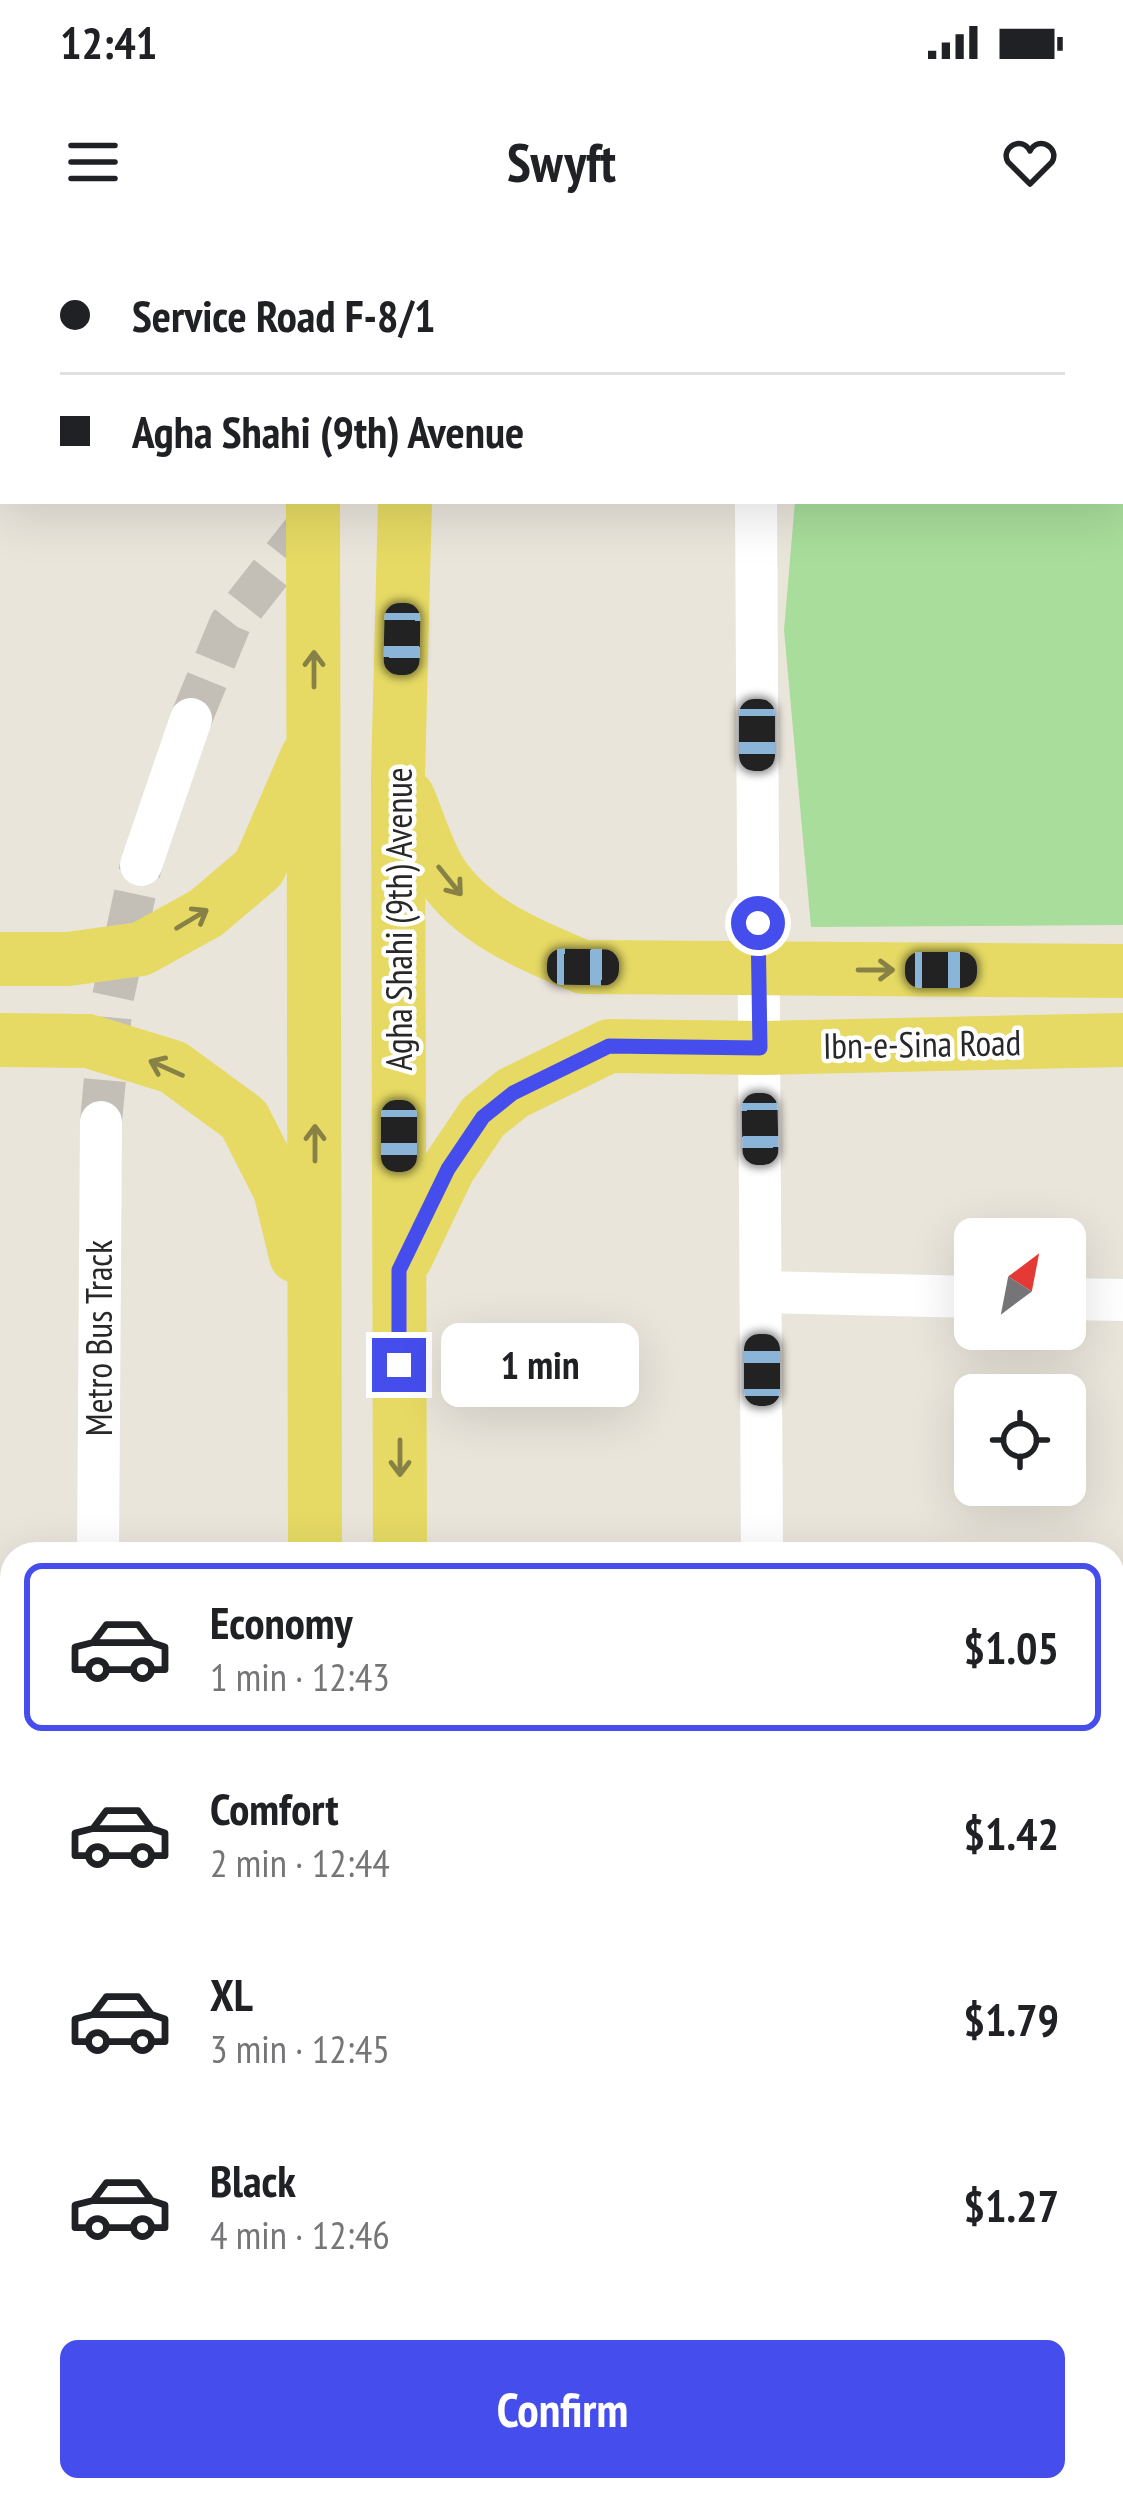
<!DOCTYPE html>
<meta charset="utf-8">
<style>
:root{--surface:#fff;--page:#f2f2f2;--text:#202124;--muted:#757577;--line:#e0e0e0;--accent:#454dec}
body{margin:0;font-family:"PT Sans Narrow",sans-serif;background:var(--page);color:var(--text);height:100vh;display:flex;flex-direction:column;font-size:45px;white-space:nowrap}
*{box-sizing:border-box;margin:0}
p{font-size:39px;color:var(--muted)}
.icon{flex:none;width:66px;height:66px;fill:none;stroke:currentColor;stroke-width:2;stroke-linecap:round;stroke-linejoin:round}
.map{position:relative;flex:1;overflow:hidden}
.panel{position:absolute;left:0px;top:1302px;width:1125px;height:960px;display:flex;flex-direction:column;background:var(--surface);border-radius:36px 36px 0 0;box-shadow:0 12px 48px #0002}
.panel>*{flex:none}
.banner{position:absolute;left:0px;top:0px;width:1125px;height:264px;box-shadow:0 12px 48px #0002;display:grid;align-content:center;height:264px;padding:0 60px;background:var(--surface)}
.needle{width:78px;rotate:32deg}
.buttons{position:absolute;left:954px;top:978px;display:grid;gap:24px}
.buttons a{display:grid;place-items:center;width:132px;height:132px;border-radius:18px;background:var(--surface);box-shadow:0 12px 48px #0002;font-size:60px}
.end{position:absolute;width:54px;height:54px;margin:-27px;border:15px solid #454dec;background:#fff;box-shadow:0 0 0 6px #fff}
.from{border-radius:50%}
.bubble{position:absolute;height:84px;border-radius:18px;background:var(--surface);box-shadow:0 12px 48px #0002;font-size:39px;font-weight:800;line-height:84px;text-align:center}
.car{position:absolute;width:36px;height:72px;margin:-36px -18px;border-radius:15px;box-shadow:0 0 9px 3px #0007;background:linear-gradient(#222 24%,#8ab4d8 0 40%,#222 0 76%,#8ab4d8 0 86%,#222 0)}
.banner b{display:flex;align-items:center;gap:42px;height:114px;font-size:45px}
.banner b+b{border-top:3px solid var(--line)}
.banner i{width:30px;height:30px;background:var(--text)}
ul{padding:21px 0 0;list-style:none}
li{display:flex;align-items:center;gap:36px;height:168px;margin:0 24px 18px;padding:0 36px;border:6px solid transparent;border-radius:18px}
li div{flex:1}
li b{display:block;font-size:45px}
li em{font-style:normal;font-weight:800}
li.current{border-color:var(--accent)}
li>.icon{width:108px;height:108px;stroke-width:1.5}
.primary-button{display:flex;gap:24px;margin-top:auto;padding:24px 60px}
.primary-button a{flex:1;height:138px;border-radius:18px;background:var(--accent);color:#fff;font-size:48px;font-weight:800;line-height:138px;text-align:center}
.status{display:flex;justify-content:space-between;align-items:center;height:84px;padding:0 60px;background:var(--surface);direction:ltr}
.status svg{height:33px;fill:currentColor}
header{display:flex;justify-content:space-between;align-items:center;height:156px;padding:0 60px;background:var(--surface);font-size:54px;font-weight:800}
.map>svg:first-child{display:block}
</style>
<div class="status"><b>12:41</b><svg viewBox="0 0 49 12"><path d="M0 12V9h3v3zM5 12V6h3v6zM10 12V3h3v9zM15 12V0h3v12zM26 1h20v11H26zM47 4h2v5h-2z"/></svg></div>
<header><svg class="icon" aria-label="menu" viewBox="0 0 24 24"><path d="M4 6h16M4 12h16M4 18h16"/></svg>Swyft<svg class="icon" aria-label="heart" viewBox="0 0 24 24"><path d="M12 20l-8-8c-3-5 5-10 8-4 3-6 11-1 8 4z"/></svg></header>
<div class="map">
<svg width="1123" height="2262" viewBox="0 0 1123 2262">
<rect width="100%" height="100%" fill="#eae5db"/>
<polygon fill="#a8dd9b" points="1123,37 1123,685 811,687 784,390 795,261 1122,261"/>
<g fill="none" stroke-linecap="round" stroke-linejoin="round">
<g stroke="#c3bfb7" stroke-width="42" stroke-dasharray="42 21" stroke-linecap="butt">
<polyline points="591,3 596,0"/>
<polyline points="191,479 230,384 322,267"/>
<polyline points="101,882 112,762 141,625"/>
</g>
<polyline stroke="#c7c7c7" stroke-width="6" stroke-dasharray="9 6" stroke-linecap="butt" points="0,1972 12,1972"/>
<g stroke="#fff" stroke-width="42">
<polyline points="923,3 959,0"/>
<polyline points="756,261 762,1314"/>
<polyline points="141,625 191,479"/>
<polyline points="763,1052 975,1057"/>
<polyline points="1065,1059 1123,1060"/>
<polyline points="98,1314 101,882"/>
<polyline points="1113,1787 1123,1786"/>
<polyline points="81,2250 81,2262"/>
<polyline points="770,2250 770,2262"/>
<polyline points="142,2262 142,2250"/>
</g>
<g stroke="#e6da64" stroke-width="54">
<polyline points="19,0 29,3"/>
<polyline points="314,0 314,3"/>
<polyline points="405,0 405,3"/>
<polyline points="313,261 315,1314"/>
<path d="M408 557C419 582 427 613 442 635 474 683 533 706 583 727L1123 731"/>
<polyline points="0,719 68,719 141,709 206,673 259,628 307,517"/>
<polyline points="0,800 88,801 173,827 244,879 280,950 296,1016"/>
<polyline points="406,1017 448,929 483,877 513,853 609,806 759,808 1123,800"/>
<polyline points="400,1314 398,537 405,261"/>
<polyline points="318,2250 318,2262"/>
<polyline points="404,2250 404,2262"/>
</g>
</g>
<defs><path id="oneway-shaft" d="M-6 0H5M1.5-3L5.5 0L1.5 3" fill="none" stroke-width="1.6" stroke-linecap="round" stroke-linejoin="round" transform="scale(3)"/></defs>
<g stroke="#878146">
<use href="#oneway-shaft" transform="translate(314 429) rotate(-90)"/>
<use href="#oneway-shaft" transform="translate(450 641) rotate(51)"/>
<use href="#oneway-shaft" transform="translate(192 679) rotate(-31)"/>
<use href="#oneway-shaft" transform="translate(876 730)"/>
<use href="#oneway-shaft" transform="translate(166 828) rotate(-156)"/>
<use href="#oneway-shaft" transform="translate(315 903) rotate(-90)"/>
<use href="#oneway-shaft" transform="translate(400 1218) rotate(90)"/>
</g>
<g fill="none" stroke-linecap="round" stroke-linejoin="round">
<polyline stroke="#454dec" stroke-width="15" points="399,1125 399,1030 448,929 483,877 513,853 609,806 760,808 758,683"/>
</g>
<g text-anchor="middle" stroke-width="9" stroke-linejoin="round" paint-order="stroke">
<g font-size="36" fill="#282828" stroke="#fff">
<text transform="translate(399 679) rotate(-90)" y="13">Agha Shahi (9th) Avenue</text>
<text transform="translate(922 804) rotate(-1)" y="13">Ibn-e-Sina Road</text>
<text transform="translate(99 1098) rotate(-90)" y="13">Metro Bus Track</text>
</g>
</g>
</svg>
<div class="buttons">
<a><svg class="needle" viewBox="-14 -14 28 28"><path d="M0-13l5 13h-10z" fill="#e53935"/><path d="M0 13l5-13h-10z" fill="#757577"/></svg></a>
<a><svg class="icon" aria-label="locate" viewBox="0 0 24 24"><circle cx="12" cy="12" r="6"/><path d="M12 2v4M12 18v4M2 12h4M18 12h4"/></svg></a>
</div>
<i class="end from" style="left:758px;top:683px"></i>
<i class="end" style="left:399px;top:1125px"></i>
<div class="bubble" style="left:441px;top:1083px;width:198px">1 min</div>
<i class="car" style="left:402px;top:399px;rotate:181deg"></i>
<i class="car" style="left:757px;top:495px;rotate:180deg"></i>
<i class="car" style="left:583px;top:727px;rotate:91deg"></i>
<i class="car" style="left:941px;top:730px;rotate:90deg"></i>
<i class="car" style="left:760px;top:889px;rotate:179deg"></i>
<i class="car" style="left:399px;top:896px;rotate:180deg"></i>
<i class="car" style="left:762px;top:1130px;rotate:0deg"></i>
<div class="banner">
<b><i class="from"></i>Service Road F-8/1</b>
<b><i></i>Agha Shahi (9th) Avenue</b>
</div>
<section class="panel">
<ul>
<li class="current"><svg class="icon" aria-label="car" viewBox="0 0 24 24"><path d="M5 17H2v-5l4-1 3-4h7l3 4 3 1v5h-3M9 17h6M6 11h13"/><circle cx="7" cy="17" r="2"/><circle cx="17" cy="17" r="2"/></svg><div><b>Economy</b><p>1 min · 12:43</p></div><em>$1.05</em></li>
<li><svg class="icon" aria-label="car" viewBox="0 0 24 24"><path d="M5 17H2v-5l4-1 3-4h7l3 4 3 1v5h-3M9 17h6M6 11h13"/><circle cx="7" cy="17" r="2"/><circle cx="17" cy="17" r="2"/></svg><div><b>Comfort</b><p>2 min · 12:44</p></div><em>$1.42</em></li>
<li><svg class="icon" aria-label="car" viewBox="0 0 24 24"><path d="M5 17H2v-5l4-1 3-4h7l3 4 3 1v5h-3M9 17h6M6 11h13"/><circle cx="7" cy="17" r="2"/><circle cx="17" cy="17" r="2"/></svg><div><b>XL</b><p>3 min · 12:45</p></div><em>$1.79</em></li>
<li><svg class="icon" aria-label="car" viewBox="0 0 24 24"><path d="M5 17H2v-5l4-1 3-4h7l3 4 3 1v5h-3M9 17h6M6 11h13"/><circle cx="7" cy="17" r="2"/><circle cx="17" cy="17" r="2"/></svg><div><b>Black</b><p>4 min · 12:46</p></div><em>$1.27</em></li>
</ul>
<div class="primary-button"><a>Confirm</a></div>
</section>
</div>
